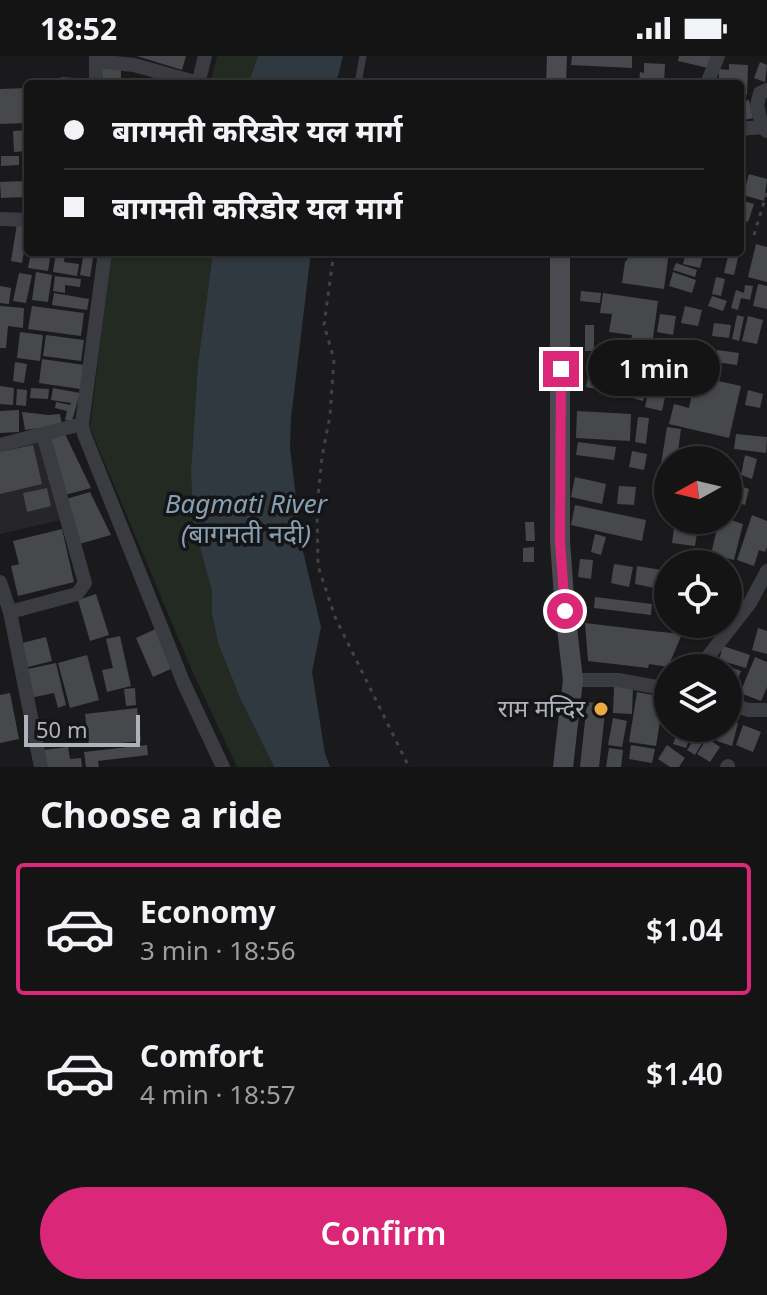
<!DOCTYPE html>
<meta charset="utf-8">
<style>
:root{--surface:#141415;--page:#212122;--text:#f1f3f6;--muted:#9d9ea0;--line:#333334;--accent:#db2777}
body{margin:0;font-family:"Noto Sans","Noto Sans Devanagari",sans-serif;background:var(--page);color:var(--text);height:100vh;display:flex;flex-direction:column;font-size:30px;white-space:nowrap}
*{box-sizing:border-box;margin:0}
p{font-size:26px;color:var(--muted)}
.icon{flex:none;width:44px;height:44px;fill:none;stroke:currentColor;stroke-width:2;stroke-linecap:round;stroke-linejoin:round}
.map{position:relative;height:711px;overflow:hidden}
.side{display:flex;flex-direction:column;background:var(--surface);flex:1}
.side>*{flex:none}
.guide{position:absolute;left:24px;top:24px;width:720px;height:176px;border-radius:8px;box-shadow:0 2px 6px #0004,0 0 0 2px var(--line);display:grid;align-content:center;height:176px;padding:0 40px;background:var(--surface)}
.needle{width:52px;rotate:262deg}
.tools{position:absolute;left:654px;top:390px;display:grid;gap:16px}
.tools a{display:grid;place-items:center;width:88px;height:88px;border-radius:50%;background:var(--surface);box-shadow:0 2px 6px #0004,0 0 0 2px var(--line);font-size:40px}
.scale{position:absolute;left:24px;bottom:20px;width:116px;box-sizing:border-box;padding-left:8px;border:4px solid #adb2bb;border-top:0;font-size:22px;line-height:28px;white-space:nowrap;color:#adb2bb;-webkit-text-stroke:6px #151517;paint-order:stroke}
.end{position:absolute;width:36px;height:36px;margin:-18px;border:10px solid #db2777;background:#fff;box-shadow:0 0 0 4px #fff}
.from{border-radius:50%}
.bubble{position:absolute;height:56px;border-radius:28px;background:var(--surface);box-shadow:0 2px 6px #0004,0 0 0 2px var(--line);font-size:26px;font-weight:600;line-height:56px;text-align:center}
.guide b{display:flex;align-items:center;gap:28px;height:76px;font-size:30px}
.guide b+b{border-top:2px solid var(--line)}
.guide i{width:20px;height:20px;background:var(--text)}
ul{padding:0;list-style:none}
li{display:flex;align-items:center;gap:24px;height:132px;margin:0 16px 12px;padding:0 24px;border:4px solid transparent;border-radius:8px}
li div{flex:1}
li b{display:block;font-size:30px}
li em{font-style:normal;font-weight:600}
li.active{border-color:var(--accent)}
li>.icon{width:72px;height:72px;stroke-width:1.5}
h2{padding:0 40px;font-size:36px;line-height:96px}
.cta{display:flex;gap:16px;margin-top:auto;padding:16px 40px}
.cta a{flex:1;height:92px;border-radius:48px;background:var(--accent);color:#fff;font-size:32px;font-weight:600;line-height:92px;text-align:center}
.status{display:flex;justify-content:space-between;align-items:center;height:56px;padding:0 40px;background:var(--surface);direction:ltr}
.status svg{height:22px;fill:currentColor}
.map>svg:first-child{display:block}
</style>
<div class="status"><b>18:52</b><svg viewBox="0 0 49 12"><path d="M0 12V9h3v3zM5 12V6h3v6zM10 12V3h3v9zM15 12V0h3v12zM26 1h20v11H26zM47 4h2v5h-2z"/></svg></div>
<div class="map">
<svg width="767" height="711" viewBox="0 0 767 711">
<rect width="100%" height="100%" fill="#1a1a1c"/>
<polygon fill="#262629" points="37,381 61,464 0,478 0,391"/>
<g fill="#222a22">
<polygon points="217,0 258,0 248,28 210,28"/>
<polygon points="111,196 213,196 198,307 191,414 193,467 212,535 212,558 218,587 240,642 274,711 237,711 193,617 90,372"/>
</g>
<g fill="#30393f">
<polygon points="258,0 343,0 336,28 248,28"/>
<polygon points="213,196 311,196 291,362 290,392 302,491 321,571 312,616 325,698 330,711 274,711 240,642 218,587 212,558 212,535 193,467 191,414 198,307"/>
</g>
<g fill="#47484c">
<polygon points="137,0 186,0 182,14"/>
<polygon points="572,0 632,0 632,12 571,9"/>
<polygon points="679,0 711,0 708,12 678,5"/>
<polygon points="760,6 767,9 765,26 754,22"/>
<polygon points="644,7 665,8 664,28 639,27 640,16 644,17"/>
<polygon points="729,8 748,9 747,39 740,39 740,28 719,28 719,13 729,14"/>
<polygon points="121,12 121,28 103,28 103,13"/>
<polygon points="61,21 90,23 89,28 60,28"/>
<polygon points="28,32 28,67 0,68 0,33"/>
<polygon points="749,44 753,62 740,65 740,46"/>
<polygon points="28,74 28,95 14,96 13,75"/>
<polygon points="1,100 19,100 19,109 1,110"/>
<polygon points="749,118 767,123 764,145 743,139"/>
<polygon points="26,125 27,141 1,142 0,126"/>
<polygon points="740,144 754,148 748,166 740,163"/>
<polygon points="17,168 28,170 22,207 11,205"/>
<polygon points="756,188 767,191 767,226 748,221"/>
<polygon points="31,196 51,196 48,215 28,212"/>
<polygon points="56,196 65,196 64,206 79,208 77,220 53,216"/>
<polygon points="84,196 94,196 90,221 80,219"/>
<polygon points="633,196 669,196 664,233 622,227 625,206"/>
<polygon points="686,196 703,200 700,212 683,208"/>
<polygon points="728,200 738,202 734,219 724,217"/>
<polygon points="676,207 697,214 695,221 673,214"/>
<polygon points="36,216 52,219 48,246 32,244"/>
<polygon points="673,216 696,224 692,237 669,230"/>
<polygon points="19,217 32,219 26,247 13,245"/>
<polygon points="55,220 81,223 80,231 65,229 65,237 53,235"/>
<polygon points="716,221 725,223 721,240 712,238"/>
<polygon points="758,228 767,230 767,253 753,250"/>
<polygon points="745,229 753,230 750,244 741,242 738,254 731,252 736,234 744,237"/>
<polygon points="0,230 11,232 9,248 0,247"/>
<polygon points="581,235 601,237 600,247 580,245"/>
<polygon points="54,237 89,243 87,254 52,249"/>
<polygon points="603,237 658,245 653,282 680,287 675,317 650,312 652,306 628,301 632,279 609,276 612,258 600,257"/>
<polygon points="712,240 727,245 723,255 708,250"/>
<polygon points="0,250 24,252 23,272 8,270 6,292 0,292"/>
<polygon points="32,250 84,257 81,280 28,273"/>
<polygon points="685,250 702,254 698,270 681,267"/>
<polygon points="660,258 676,260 673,279 657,276"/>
<polygon points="737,259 744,261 739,285 732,283"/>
<polygon points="748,260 763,264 757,288 742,285"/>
<polygon points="714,267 731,269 729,282 712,280"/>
<rect x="585" y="269" width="9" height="26"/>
<polygon points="20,276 43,279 40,305 17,302"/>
<polygon points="46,279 84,284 81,305 43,300"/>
<polygon points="685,289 702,290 701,306 685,305"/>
<polygon points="717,294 739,297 737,309 715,306"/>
<polygon points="42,303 84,309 80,333 39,327"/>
<polygon points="15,306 27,308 24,327 13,325"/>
<polygon points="696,320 741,330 729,382 669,368 674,348 689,352"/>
<polygon points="588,321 618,327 616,337 586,331"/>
<polygon points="630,326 647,330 643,345 626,340"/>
<polygon points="0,330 14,332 13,349 0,348"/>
<polygon points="31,332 49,333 48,343 30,342"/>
<polygon points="53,332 80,337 72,365 65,364 67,355 55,352 56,346 70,349 71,347 51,344"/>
<polygon points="17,333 27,334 26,350 16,349"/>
<polygon points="748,334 763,338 760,352 745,349"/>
<polygon points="648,337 665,341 662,355 645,351"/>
<polygon points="19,354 19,376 0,377 0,355"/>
<polygon points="577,355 631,358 630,385 576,382"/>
<polygon points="22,356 49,359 60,358 62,369 25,374"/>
<polygon points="638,361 649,362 646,388 635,386"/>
<polygon points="667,371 681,373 677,404 668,404 668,435 657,433"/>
<polygon points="65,378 91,432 65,439 49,383"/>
<polygon points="736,378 767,381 766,397 734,393"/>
<polygon points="578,386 616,391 614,404 576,399"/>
<polygon points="33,389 42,428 0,438 0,396"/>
<polygon points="632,395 647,398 644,414 629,411"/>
<polygon points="745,399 757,403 752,423 741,419"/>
<polygon points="575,421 606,428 602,448 571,441"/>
<polygon points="728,423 738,425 732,449 728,448"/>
<polygon points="619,430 636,431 634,449 617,448"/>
<polygon points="740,430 749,433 745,449 735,446"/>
<polygon points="47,432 51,450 27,456 23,437"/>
<polygon points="90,436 111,479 79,488 66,443"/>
<polygon points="575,449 646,464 642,485 571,469"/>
<polygon points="752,459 767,465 767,491 765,496 759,494 754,510 737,504"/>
<polygon points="728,463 743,468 734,504 711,498 719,464"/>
<polygon points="675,464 699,464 695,490 672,487"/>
<polygon points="525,466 534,466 535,485 526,485"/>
<polygon points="62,473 74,526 18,540 11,510 19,508 13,485"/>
<polygon points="595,478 606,481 601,499 591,496"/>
<polygon points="534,491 534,506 523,506 523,492"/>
<polygon points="580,503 593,504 591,523 578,521"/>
<polygon points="614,508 633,511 629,531 611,527"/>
<polygon points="637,510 662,514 660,533 635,528"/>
<polygon points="96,538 109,579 90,585 78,544"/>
<polygon points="595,541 652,548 651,559 594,552"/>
<polygon points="585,567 652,575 682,578 668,611 649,608 648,612 588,605"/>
<polygon points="158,572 175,611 153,621 136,582"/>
<polygon points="758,572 767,575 767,598 752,594"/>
<polygon points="120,580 131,630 107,636 102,614 113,612 106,583"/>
<polygon points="46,581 52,605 28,611 22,587"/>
<polygon points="723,590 750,599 746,612 719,604"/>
<polygon points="87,599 99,644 70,652 58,607"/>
<polygon points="755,601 767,606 767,631 761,645 740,637"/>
<polygon points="710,604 741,615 734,633 728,630 728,612 707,612"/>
<polygon points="56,607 66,649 58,652 54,637 30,642 23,614"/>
<polygon points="614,631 633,631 632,658 613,657"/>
<polygon points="135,632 136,649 126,650 124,633"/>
<polygon points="637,636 664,641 656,690 629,686"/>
<polygon points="10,637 19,683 0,687 0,639"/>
<polygon points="587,646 606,648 599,711 580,711"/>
<polygon points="137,652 141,685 89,690 85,658"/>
<polygon points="613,662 627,665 622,691 608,689"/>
<polygon points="728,664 738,667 732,690 717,685 720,672 728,672"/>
<polygon points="743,669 761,676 753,696 736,689"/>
<polygon points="679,672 694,672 686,692 673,688"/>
<polygon points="698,677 705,682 695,699 687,694"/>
<polygon points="707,682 720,691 710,706 697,698"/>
<polygon points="147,689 148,699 98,705 99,711 86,711 84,696"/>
<polygon points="631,689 655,693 652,707 629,703"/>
<polygon points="667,689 685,702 679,711 670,711 658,703"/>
<polygon points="68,691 70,703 81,702 82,711 45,711 43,694"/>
<polygon points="609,692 623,694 621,711 606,711"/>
</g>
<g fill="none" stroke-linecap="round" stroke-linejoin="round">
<g stroke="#414347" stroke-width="3" stroke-dasharray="4 6" stroke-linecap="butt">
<polyline points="754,179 767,136"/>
<polyline points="334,196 324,269 334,303 330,360 322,401 317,450 318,510 335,561 409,711"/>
</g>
<polyline stroke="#3b3c41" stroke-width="7" points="358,28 363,0"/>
<g stroke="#3b3c41" stroke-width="14">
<polyline points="96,5 134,9 198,27"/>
<polyline points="96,28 96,0"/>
<polyline points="198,28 205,0"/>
<polyline points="707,28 718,0"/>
<polyline points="762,71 757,49 760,37 767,34"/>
<polyline points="740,73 762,71 767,75"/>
<polyline points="0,163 28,164"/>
<polyline points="105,196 82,368 84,378 184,628 223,711"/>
<polyline points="0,389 82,368"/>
<polyline points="0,526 10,556 41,711"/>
<polyline points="10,556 77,538 85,527 43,378"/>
<polyline points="699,612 750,547 767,515"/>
<polyline points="573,624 618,624 668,633"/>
<polyline points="728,648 749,654 767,654"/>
<polyline points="727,711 728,710"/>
</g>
<g stroke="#494b50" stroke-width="20">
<polyline points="556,28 557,0"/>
<polyline points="560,196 560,485 565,555 573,624 563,711"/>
</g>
</g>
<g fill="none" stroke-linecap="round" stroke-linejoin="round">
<polyline stroke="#db2777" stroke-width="10" points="561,313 560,485 565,555"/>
</g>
<circle fill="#e9aa44" stroke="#151517" stroke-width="3" cx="601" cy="653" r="8"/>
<g text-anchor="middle" stroke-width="7" stroke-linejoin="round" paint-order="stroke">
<g font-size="24" fill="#adb2bb" stroke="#151517" text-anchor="end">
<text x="585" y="661">राम मन्दिर</text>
</g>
<g font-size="26" font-style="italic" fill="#86a0b3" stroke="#151517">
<text x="246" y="457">Bagmati River<tspan x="246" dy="30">(बागमती नदी)</tspan></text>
</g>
</g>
</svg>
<div class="tools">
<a><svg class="needle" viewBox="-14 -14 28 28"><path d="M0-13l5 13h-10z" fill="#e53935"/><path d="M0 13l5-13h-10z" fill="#9d9ea0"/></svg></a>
<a><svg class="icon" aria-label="locate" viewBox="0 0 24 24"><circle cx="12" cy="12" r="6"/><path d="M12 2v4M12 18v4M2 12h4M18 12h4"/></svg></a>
<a><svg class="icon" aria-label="layers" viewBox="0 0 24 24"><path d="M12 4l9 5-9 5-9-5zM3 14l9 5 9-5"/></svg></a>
</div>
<div class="scale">50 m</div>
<i class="end from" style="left:565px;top:555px"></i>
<i class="end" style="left:561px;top:313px"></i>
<div class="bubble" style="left:588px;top:284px;width:132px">1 min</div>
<div class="guide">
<b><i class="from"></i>बागमती करिडोर यल मार्ग</b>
<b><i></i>बागमती करिडोर यल मार्ग</b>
</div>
</div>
<section class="side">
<h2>Choose a ride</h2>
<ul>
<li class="active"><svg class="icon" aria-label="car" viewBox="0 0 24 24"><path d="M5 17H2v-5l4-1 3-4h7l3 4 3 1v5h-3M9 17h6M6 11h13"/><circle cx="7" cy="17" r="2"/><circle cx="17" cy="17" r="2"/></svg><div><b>Economy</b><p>3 min · 18:56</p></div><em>$1.04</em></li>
<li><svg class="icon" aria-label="car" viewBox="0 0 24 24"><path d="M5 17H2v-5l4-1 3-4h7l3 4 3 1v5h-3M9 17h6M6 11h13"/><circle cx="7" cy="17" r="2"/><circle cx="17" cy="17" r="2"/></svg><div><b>Comfort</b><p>4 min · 18:57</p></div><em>$1.40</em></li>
</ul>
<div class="cta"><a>Confirm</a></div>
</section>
